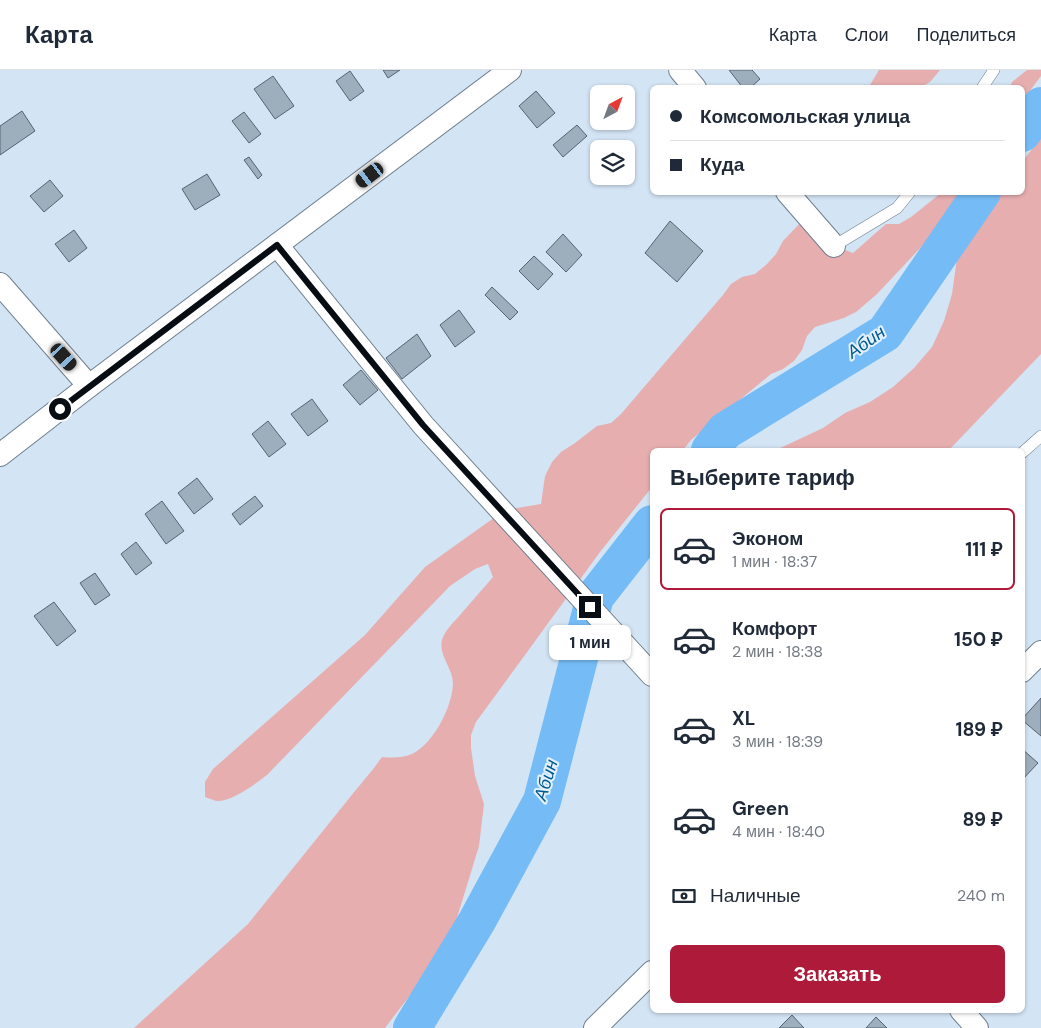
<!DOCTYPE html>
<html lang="ru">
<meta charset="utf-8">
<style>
:root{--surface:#fff;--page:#f2f2f3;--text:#1f2937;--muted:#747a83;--line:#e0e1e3;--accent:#ae1a39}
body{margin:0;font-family:"DM Sans",sans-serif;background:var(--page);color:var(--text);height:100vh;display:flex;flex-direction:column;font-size:19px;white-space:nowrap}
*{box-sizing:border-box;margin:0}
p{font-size:16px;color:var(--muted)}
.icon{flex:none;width:28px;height:28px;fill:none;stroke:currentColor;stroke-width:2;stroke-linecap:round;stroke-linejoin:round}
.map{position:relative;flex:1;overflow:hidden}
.drawer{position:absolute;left:650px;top:378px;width:375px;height:565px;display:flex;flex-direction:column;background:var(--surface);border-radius:8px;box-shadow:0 1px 4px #0004}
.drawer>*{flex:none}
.hud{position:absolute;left:650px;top:15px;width:375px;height:110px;border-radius:8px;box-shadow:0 1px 4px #0004;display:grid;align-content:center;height:110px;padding:0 20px;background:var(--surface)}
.needle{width:32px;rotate:41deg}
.fabs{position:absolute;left:590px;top:15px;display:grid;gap:10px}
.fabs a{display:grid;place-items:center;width:45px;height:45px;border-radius:8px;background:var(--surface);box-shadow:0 1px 4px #0004;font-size:25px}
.end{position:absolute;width:22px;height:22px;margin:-11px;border:6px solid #070d12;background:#fff;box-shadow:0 0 0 2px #fff}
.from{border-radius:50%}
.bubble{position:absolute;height:35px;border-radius:8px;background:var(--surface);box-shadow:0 1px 4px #0004;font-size:16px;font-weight:700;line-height:35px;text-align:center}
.car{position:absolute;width:15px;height:30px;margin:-15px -8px;border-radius:6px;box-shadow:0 0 4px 1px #0007;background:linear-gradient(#222 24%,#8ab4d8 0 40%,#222 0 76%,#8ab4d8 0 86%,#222 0)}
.hud b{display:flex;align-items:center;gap:18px;height:48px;font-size:19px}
.hud b+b{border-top:1px solid var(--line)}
.hud i{width:12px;height:12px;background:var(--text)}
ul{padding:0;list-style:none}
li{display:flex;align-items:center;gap:15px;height:82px;margin:0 10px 8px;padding:0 10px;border:2px solid transparent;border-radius:8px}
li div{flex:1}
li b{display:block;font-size:19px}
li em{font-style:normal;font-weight:700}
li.active{border-color:var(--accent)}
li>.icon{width:45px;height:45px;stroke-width:1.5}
h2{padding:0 20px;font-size:22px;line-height:60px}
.pay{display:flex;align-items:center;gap:12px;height:55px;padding:0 20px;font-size:19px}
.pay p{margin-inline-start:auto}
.action{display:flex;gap:10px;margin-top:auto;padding:10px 20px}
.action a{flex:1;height:58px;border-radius:8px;background:var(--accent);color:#fff;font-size:20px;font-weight:700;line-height:58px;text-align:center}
header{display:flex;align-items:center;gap:30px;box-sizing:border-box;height:70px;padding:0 25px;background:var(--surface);border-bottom:1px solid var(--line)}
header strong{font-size:24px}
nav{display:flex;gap:28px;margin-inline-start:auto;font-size:18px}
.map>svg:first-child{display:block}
</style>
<header>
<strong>Карта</strong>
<nav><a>Карта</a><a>Слои</a><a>Поделиться</a></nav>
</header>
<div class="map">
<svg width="1041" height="958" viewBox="0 0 1041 958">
<rect width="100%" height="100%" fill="#d3e4f4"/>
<g fill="#e7aeb0">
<polygon points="879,0 940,0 930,12 921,17 867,17 870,15"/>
<polygon points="1027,0 1041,0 1041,6 1023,30 1022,18 1010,17 1012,12"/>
<polygon points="1041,67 1041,284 949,380 776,380 823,358 845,343 870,332 893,317 914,298 932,277 944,251 952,224 956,195 963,169 998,123 1022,122 1023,91"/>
<path d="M941 123H972L877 224 856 242 844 248 815 257 807 266 802 280 794 291 783 299 771 304 691 370 683 380H652V417L600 482 476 652 471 665V678L475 706 484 734 479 776 449 874 385 958H134L248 854 355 721 374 698 382 687C392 688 402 688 412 684 434 673 452 637 453 614 453 598 438 585 442 570 445 560 454 552 460 545 471 532 482 520 493 507L488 494 475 499 450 516 267 705C255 714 232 732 216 731 213 730 208 728 205 727V712L213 699 365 565 425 497 505 440 541 434 545 406 552 392 561 382 575 373 597 356 611 353 621 344 686 268 723 225 731 214 742 207 755 204 767 194 776 184 783 171 803 150 822 171 853 183 886 154H899L911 147Z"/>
</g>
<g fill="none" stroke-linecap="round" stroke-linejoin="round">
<g stroke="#75bcf6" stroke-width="38">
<polyline points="1022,63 1041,36"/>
<polyline points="710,380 725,361 885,263 982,122"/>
<polyline points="412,958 477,851 542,731 595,527 652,454"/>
</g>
</g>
<g fill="#9daebd" stroke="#556472">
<polygon points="383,0 400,0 388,8"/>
<polygon points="729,0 752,0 760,9 750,18 743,18"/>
<polygon points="350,1 364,21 350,31 336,11"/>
<polygon points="273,6 294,36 275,49 254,19"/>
<polygon points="536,21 555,43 537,58 519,36"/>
<polygon points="22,41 35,61 0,85 0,56"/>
<polygon points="244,42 261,64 249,73 232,51"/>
<polygon points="577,55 587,66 563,87 553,75"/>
<polygon points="249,87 262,105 258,109 244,90"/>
<polygon points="207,104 220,125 195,140 182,119"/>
<polygon points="50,110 63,126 44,142 30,126"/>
<polygon points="670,151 703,181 677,212 645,183"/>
<polygon points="74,160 87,178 69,192 55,174"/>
<polygon points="563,164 582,185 566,202 546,182"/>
<polygon points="534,186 553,204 538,220 519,201"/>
<polygon points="492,217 518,242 510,250 485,225"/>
<polygon points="459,240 475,262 455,277 440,255"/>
<polygon points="417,264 431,286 402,309 386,288"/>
<polygon points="361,300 378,320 360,335 343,315"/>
<polygon points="312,329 328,351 308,366 291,344"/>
<polygon points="268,351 286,374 269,387 252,364"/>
<polygon points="197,408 213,429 194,444 178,423"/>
<polygon points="255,426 263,436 240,455 232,444"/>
<polygon points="162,431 184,461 166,474 145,444"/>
<polygon points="136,472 152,493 136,505 121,484"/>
<polygon points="95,503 110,525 95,535 80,513"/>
<polygon points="54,532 76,561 57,576 34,546"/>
<polygon points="1041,628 1041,666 1022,650 1022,649"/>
<polygon points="1022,679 1038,693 1022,710"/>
<polygon points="792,945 804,958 779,958"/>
<polygon points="876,947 887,958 866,958"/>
</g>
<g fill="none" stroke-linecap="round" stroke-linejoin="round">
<g stroke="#6f7f8d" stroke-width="12">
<g id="service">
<polyline points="982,18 994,0"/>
<polyline points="834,176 897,138 910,122"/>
<polyline points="1022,383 1041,366"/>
</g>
</g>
<g stroke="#6f7f8d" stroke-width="24">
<g id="minor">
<polyline points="680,0 695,18"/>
<polyline points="787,122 834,176"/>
<polyline points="277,175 423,355 652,605"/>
<polyline points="0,214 89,316"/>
<polyline points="0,385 89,316 510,0"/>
<polyline points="1022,601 1041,582"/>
<polyline points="961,940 977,958"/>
<polyline points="595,958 652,902"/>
</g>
</g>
<use href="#service" stroke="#fff" stroke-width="11"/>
<use href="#minor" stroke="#fff" stroke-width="22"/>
</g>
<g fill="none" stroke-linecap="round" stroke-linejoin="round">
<polyline stroke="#070d12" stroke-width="6" points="60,339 277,175 423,355 590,537"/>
</g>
<g text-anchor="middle" stroke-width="4" stroke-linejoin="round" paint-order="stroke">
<g font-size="18" font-style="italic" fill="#005a8e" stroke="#e3f1fe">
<text transform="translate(866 272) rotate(-35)" y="6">Абин</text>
<text transform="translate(546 710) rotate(-73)" y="6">Абин</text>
</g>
</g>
</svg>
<div class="fabs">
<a><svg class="needle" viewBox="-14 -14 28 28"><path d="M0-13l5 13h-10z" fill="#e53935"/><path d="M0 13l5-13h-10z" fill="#747a83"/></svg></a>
<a><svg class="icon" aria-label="layers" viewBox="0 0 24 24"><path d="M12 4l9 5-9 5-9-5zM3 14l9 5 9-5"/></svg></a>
</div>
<i class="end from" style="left:60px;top:339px"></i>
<i class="end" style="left:590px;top:537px"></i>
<div class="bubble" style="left:549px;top:555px;width:82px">1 мин</div>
<i class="car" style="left:370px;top:105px;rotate:233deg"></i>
<i class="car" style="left:64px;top:287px;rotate:138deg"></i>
<div class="hud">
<b><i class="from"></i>Комсомольская улица</b>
<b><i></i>Куда</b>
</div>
<section class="drawer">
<h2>Выберите тариф</h2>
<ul>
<li class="active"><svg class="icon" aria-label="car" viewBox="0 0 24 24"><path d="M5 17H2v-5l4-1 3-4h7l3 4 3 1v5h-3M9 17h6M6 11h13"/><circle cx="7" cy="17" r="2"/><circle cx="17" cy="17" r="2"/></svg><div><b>Эконом</b><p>1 мин · 18:37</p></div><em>111 ₽</em></li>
<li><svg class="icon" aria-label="car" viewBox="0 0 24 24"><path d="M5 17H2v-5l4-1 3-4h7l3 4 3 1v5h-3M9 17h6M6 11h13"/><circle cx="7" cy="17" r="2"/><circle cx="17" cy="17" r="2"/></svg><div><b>Комфорт</b><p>2 мин · 18:38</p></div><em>150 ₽</em></li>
<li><svg class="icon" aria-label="car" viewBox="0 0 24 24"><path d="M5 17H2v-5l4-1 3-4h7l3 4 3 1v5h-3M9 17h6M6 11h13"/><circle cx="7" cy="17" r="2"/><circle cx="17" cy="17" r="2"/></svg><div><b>XL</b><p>3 мин · 18:39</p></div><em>189 ₽</em></li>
<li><svg class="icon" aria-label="car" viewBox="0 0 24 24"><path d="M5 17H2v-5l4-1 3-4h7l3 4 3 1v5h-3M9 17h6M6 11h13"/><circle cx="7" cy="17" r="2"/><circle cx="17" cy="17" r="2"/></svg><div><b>Green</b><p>4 мин · 18:40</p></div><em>89 ₽</em></li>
</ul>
<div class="pay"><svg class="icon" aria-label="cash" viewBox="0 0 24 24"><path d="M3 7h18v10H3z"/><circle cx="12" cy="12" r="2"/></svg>Наличные<p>240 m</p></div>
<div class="action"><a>Заказать</a></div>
</section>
</div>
